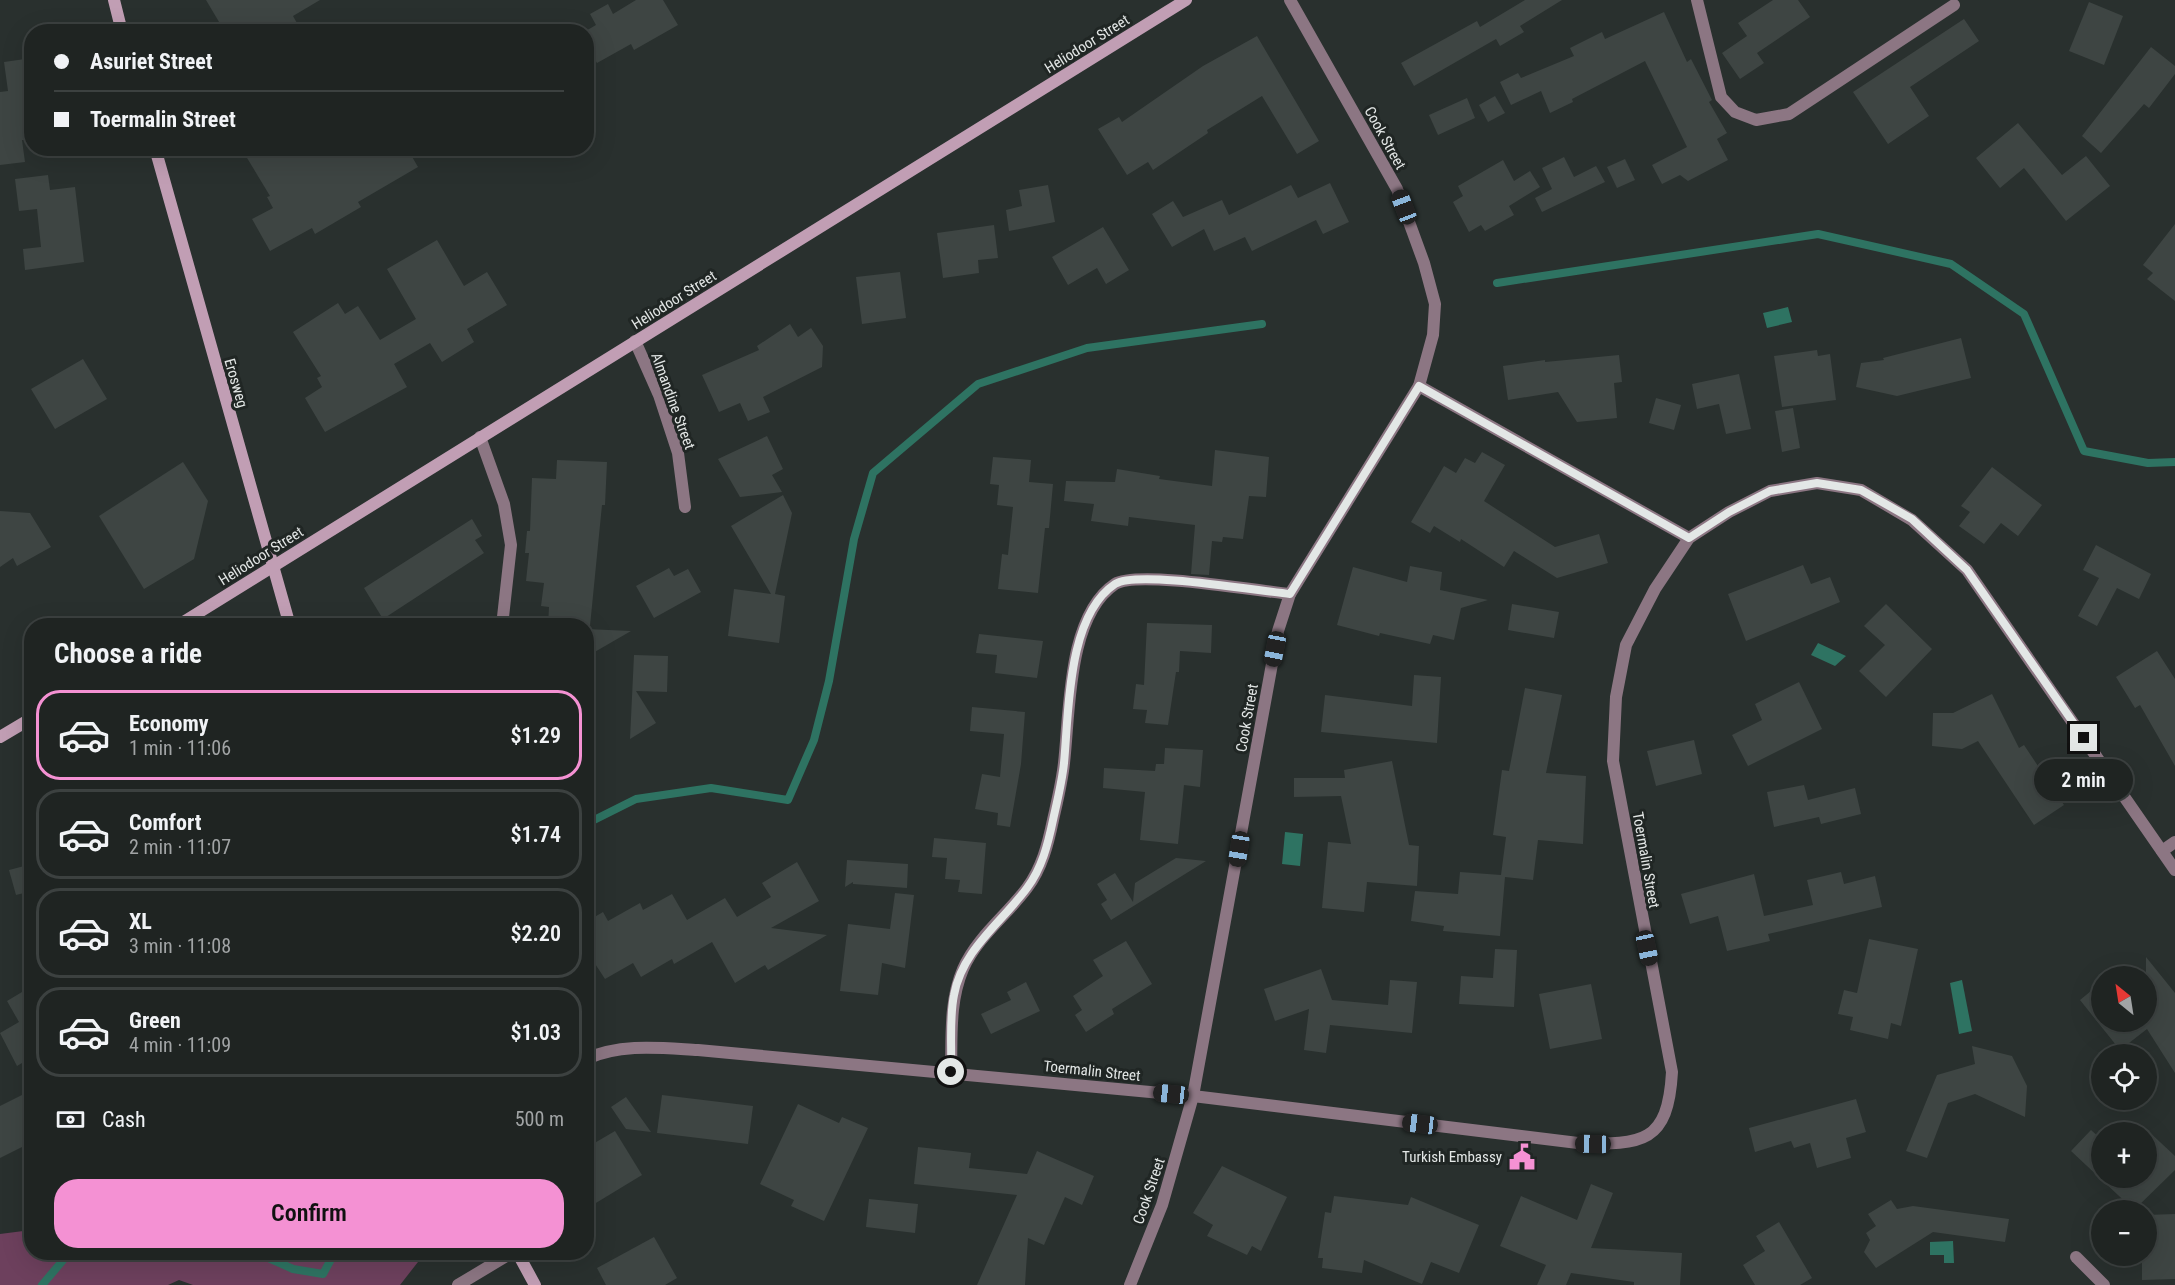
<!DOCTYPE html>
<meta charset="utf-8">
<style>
:root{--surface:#1f2422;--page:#2c302f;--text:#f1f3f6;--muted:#a1a4a5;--line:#3c4140;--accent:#f491d3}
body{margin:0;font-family:"Roboto Condensed",sans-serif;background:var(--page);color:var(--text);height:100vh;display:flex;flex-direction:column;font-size:22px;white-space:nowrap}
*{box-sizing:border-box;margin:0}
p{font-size:20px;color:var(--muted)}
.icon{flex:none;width:33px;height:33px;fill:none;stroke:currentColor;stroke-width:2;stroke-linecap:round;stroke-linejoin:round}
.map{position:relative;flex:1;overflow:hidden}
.drawer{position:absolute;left:24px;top:618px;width:570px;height:642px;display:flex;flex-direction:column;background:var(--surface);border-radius:24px;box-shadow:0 6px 24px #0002,0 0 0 2px var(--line)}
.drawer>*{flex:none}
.hud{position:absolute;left:24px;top:24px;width:570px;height:132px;border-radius:24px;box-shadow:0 6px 24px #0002,0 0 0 2px var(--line);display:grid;align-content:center;height:132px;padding:0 30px;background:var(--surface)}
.needle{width:39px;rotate:330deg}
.tools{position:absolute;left:2091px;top:966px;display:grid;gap:12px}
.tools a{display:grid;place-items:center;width:66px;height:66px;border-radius:50%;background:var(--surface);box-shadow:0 6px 24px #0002,0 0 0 2px var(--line);font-size:30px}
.end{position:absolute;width:27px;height:27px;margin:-14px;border:8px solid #e3e7e6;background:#111;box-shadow:0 0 0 3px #111}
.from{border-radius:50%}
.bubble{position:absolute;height:42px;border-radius:21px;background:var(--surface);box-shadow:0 6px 24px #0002,0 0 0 2px var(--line);font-size:20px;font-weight:600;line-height:42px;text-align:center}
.car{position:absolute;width:18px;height:36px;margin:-18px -9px;border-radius:8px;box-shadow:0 0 4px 2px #0007;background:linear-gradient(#222 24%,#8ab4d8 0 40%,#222 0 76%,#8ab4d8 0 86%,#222 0)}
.hud b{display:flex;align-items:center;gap:21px;height:57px;font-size:22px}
.hud b+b{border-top:2px solid var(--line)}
.hud i{width:15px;height:15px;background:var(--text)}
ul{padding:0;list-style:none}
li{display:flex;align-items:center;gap:18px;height:90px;margin:0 12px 9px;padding:0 18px;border:3px solid var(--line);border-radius:24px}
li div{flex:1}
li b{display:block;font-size:22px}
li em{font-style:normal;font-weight:600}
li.current{border-color:var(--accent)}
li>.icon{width:54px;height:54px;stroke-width:1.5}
h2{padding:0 30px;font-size:27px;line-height:72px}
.pay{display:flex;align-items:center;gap:15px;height:66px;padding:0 30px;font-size:22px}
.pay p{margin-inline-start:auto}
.action{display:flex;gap:12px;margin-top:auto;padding:12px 30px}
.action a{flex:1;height:69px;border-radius:24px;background:var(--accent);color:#111;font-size:24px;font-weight:600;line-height:69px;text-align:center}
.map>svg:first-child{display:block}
</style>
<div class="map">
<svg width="2175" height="1285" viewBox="0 0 2175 1285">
<rect width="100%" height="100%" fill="#29302e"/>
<polygon fill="#6d405d" points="31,1230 32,1252 425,1253 400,1285 193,1285 179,1280 168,1285 0,1285 0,1234"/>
<g fill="#2e7362">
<polygon points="1788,307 1792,322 1767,328 1763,313"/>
<polygon points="1818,643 1846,656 1835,666 1811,655"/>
<polygon points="1285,832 1303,834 1300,866 1282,864"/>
<polygon points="1962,980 1972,1031 1959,1034 1950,983"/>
<polygon points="1953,1241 1954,1263 1944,1263 1944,1255 1930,1255 1930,1242"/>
</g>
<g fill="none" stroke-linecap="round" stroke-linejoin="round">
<g stroke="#2e7362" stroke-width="8">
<polyline points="1497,283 1818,234 1951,264 2024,314 2084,451 2148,463 2175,462"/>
<polyline points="586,824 636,799 711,788 788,800 814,740 829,681 854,539 873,473 978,384 1087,348 1262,324"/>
<polyline points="255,1252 293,1269 323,1274 335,1252"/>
<polyline points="42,1285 70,1252"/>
</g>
</g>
<g fill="#3e4543">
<polygon points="206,0 320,0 293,16 302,32 225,32"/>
<polygon points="636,0 663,0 678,25 634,50 631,44 597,63 586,45 586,32 584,32 596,25 590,14 608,4 613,14"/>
<polygon points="1525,0 1562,0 1520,26 1524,32 1500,46 1496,39 1414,86 1401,63 1477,21 1480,27"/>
<polygon points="1773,0 1798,0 1810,17 1757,53 1764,63 1740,79 1722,53 1747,36 1738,23"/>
<polygon points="2089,2 2123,16 2104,65 2069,51"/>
<polygon points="1664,12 1687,62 1691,59 1712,100 1709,102 1727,133 1717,139 1728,160 1688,181 1680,175 1662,184 1652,165 1687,147 1645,61 1572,99 1573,102 1550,113 1541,91 1511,105 1500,82 1518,73 1521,78 1574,56 1570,48 1602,32 1605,39"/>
<polygon points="1964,19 1979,41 1910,87 1929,116 1888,144 1853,92"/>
<polygon points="1257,36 1319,141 1297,154 1262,96 1207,130 1208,133 1153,170 1148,162 1127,175 1098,129 1119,117 1122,122 1203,66"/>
<polygon points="2151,47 2175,66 2175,74 2149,108 2144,104 2101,153 2082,136"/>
<polygon points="32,58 32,140 22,140 25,162 0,165 0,92 8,91 4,62"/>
<polygon points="1495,96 1505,113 1488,122 1479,105"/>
<polygon points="1467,98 1475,118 1438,135 1429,115"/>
<polygon points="2018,123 2062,175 2086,156 2110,186 2066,221 2024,168 2000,188 1976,158"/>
<polygon points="241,148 407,148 418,167 358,202 361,207 315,234 312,228 270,251 252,219 273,208 267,197 270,196"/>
<polygon points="1564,157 1574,177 1596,166 1605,182 1542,212 1535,198 1552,189 1542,168"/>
<polygon points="1625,159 1635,180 1617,188 1607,167"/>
<polygon points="1503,160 1514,181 1530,171 1540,187 1509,206 1514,215 1485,231 1481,225 1469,232 1453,202 1463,196 1458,186"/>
<polygon points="48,175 50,190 75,187 84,262 25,270 23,249 41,247 37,209 19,211 15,179"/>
<polygon points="1330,183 1349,222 1323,234 1316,220 1252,251 1245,237 1214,251 1204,229 1172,247 1152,214 1173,201 1183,217 1222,200 1229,215 1291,185 1298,198"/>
<polygon points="1048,185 1055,222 1009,231 1006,210 1022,206 1019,190"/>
<polygon points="2175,224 2175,301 2147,279 2153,273 2143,265"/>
<polygon points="994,225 998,258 978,260 979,273 943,278 937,233"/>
<polygon points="1103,227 1129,270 1106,284 1097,268 1068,285 1052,257"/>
<polygon points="437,240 464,286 487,272 507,305 467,329 474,342 442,362 430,343 394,364 407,387 325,432 305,398 322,387 317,378 321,376 293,332 338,303 345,314 358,306 380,340 416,319 387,269"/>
<polygon points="900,272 906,318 862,324 856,277"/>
<polygon points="790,324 798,337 811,328 823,346 822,367 763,397 770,412 748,421 740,403 719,412 702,375 759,350 757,346"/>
<polygon points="1961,338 1971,378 1897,396 1856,387 1861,363 1884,360 1883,358"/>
<polygon points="1817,350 1818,356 1830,354 1836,400 1782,407 1774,356"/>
<polygon points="1619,355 1622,382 1614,383 1617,418 1577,422 1558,392 1508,400 1503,366 1545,360 1545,362"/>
<polygon points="83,359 107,399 55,429 31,389"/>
<polygon points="1739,374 1751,429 1726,434 1719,404 1697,409 1692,384"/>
<polygon points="1656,398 1681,405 1674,430 1649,423"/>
<polygon points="1793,408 1800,448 1782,452 1775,411"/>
<polygon points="767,436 783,469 772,475 782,492 740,497 718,459"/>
<polygon points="1215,450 1269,457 1266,497 1249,496 1243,539 1223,537 1222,542 1212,541 1209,575 1191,574 1195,525 1129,517 1128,526 1091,521 1094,504 1064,501 1066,481 1115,482 1117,469 1160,476 1159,479 1212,486"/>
<polygon points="1482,452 1505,465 1484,501 1555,547 1599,534 1608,563 1557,578 1514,551 1504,567 1461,539 1460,542 1434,526 1430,533 1411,522 1444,466 1456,473 1465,458 1475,463"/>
<polygon points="993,457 1031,460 1029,482 1053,484 1049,528 1045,528 1038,593 998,589 1002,554 1008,555 1013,507 997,505 999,485 990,484"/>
<polygon points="557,460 607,462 605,505 602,505 590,626 548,626 549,607 541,606 544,583 526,581 529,553 525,553 527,531 530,531 532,478 556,479"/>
<polygon points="183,462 208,501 194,559 144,589 99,516"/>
<polygon points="1992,467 2042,505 2018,536 2001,523 1984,544 1959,526 1970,512 1961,506"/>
<polygon points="783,495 792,513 775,594 785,596 779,643 728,636 734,589 771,594 731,526"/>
<polygon points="0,511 30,513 51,547 17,566 13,558 0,567"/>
<polygon points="472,519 482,536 475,540 484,553 383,619 364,588"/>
<polygon points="2096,545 2151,574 2139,599 2117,588 2097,626 2078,616 2099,578 2083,570"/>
<polygon points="1803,565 1811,584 1830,577 1840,602 1746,641 1728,594"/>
<polygon points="1410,566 1442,572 1440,590 1488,600 1461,608 1454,640 1433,635 1430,644 1380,633 1379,636 1337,625 1353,567 1407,582"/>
<polygon points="669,568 674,576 688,569 701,592 654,618 636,586"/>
<polygon points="1512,604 1559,612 1554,638 1508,630"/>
<polygon points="1886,604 1932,649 1886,697 1859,671 1885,645 1864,626"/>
<polygon points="1147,623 1212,625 1211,653 1180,651 1179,672 1176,672 1168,725 1145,723 1147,710 1133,709 1136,684 1144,685"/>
<polygon points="586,629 631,631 586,657"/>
<polygon points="979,634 1043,641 1037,678 995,673 997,655 976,653"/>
<polygon points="2157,651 2175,679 2175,766 2140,705 2135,708 2116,677"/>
<polygon points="634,655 668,656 667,692 636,691 656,723 630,739"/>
<polygon points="1414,675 1441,677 1437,743 1321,732 1325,695 1412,706"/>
<polygon points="1799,682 1822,729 1748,766 1732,735 1762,720 1755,704"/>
<polygon points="1525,688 1562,695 1546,773 1586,776 1583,844 1538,840 1533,880 1505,877 1500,936 1443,931 1444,926 1411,921 1415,891 1458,894 1460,872 1501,875 1506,837 1493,835 1502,770 1509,771"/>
<polygon points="1992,694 2019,748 2024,745 2064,805 2034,825 1978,741 1962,749 1932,746 1933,713 1953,713"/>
<polygon points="972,707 1025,712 1021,764 1010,827 997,825 998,813 975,809 982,774 1000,777 1004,734 970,731"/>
<polygon points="1694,740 1702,774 1656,786 1647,751"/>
<polygon points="1165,748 1203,750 1200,787 1184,785 1178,844 1140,840 1145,792 1103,788 1104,768 1155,771 1156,764 1164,764"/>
<polygon points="1392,761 1409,845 1419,846 1417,886 1367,882 1364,912 1322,908 1328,842 1351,844 1341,796 1294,797 1294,778 1345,778 1344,770"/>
<polygon points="1804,785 1808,800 1855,788 1861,814 1821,824 1819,817 1774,827 1767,792"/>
<polygon points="934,838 986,843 982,894 958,892 960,880 945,879 947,858 932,857"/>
<polygon points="1176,858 1206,861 1111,920 1101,904 1107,900 1097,884 1115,873 1133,902 1135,883"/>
<polygon points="847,860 908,864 907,888 853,884 853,882 845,887"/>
<polygon points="797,862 819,901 771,928 827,935 768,970 765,965 735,983 712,942 674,964 672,959 641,977 633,963 605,979 586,950 586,922 603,912 608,921 640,903 643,910 672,894 687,920 725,898 737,917 771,897 762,883"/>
<polygon points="32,864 32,891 16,895 9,870"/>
<polygon points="1841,872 1844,884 1875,876 1882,907 1768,934 1770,941 1727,951 1718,916 1690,924 1681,894 1754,874 1764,916 1813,905 1807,880"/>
<polygon points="895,893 914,895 905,968 882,963 878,995 840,991 848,924 890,929"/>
<polygon points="1869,939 1918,949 1901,1026 1891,1023 1888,1039 1850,1030 1853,1017 1838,1014 1844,990 1857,993"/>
<polygon points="1126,941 1152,984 1112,1009 1114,1014 1086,1032 1075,1015 1082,1010 1073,996 1103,976 1093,960"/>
<polygon points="1495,949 1517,950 1514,1007 1459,1004 1461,976 1493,978"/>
<polygon points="2146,957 2175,993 2175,1073 2147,1029 2120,1050 2080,1000 2102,982 2102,1022 2146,1022"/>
<polygon points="1321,969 1332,1000 1388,1005 1390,980 1417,982 1412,1033 1330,1025 1326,1053 1304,1050 1309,1009 1275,1021 1264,989"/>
<polygon points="1026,982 1040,1011 991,1034 981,1014 1011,1000 1007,992"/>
<polygon points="1591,984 1602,1039 1550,1049 1539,994"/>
<polygon points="32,986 32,1057 17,1066 0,1033 19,1022 7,1001"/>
<polygon points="1972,1046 2012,1056 2027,1086 2025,1117 1975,1094 1948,1103 1927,1158 1906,1151 1937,1075 1975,1064"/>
<polygon points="32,1090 32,1142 0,1158 0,1106"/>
<polygon points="662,1095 753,1106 748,1144 657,1133"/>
<polygon points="626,1097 651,1132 626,1129 611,1107"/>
<polygon points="1856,1099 1866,1132 1846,1138 1851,1158 1817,1168 1810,1143 1794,1148 1791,1141 1755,1152 1749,1128"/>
<polygon points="798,1104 839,1123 842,1117 868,1128 824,1221 791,1206 794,1200 760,1184"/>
<polygon points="2146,1129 2175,1156 2175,1170 2134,1210 2071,1151 2091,1130 2102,1140 2102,1178 2146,1178"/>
<polygon points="615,1131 642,1175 586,1209 586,1148"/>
<polygon points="918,1147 971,1153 969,1168 1027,1174 1037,1151 1094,1176 1082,1205 1065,1197 1044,1245 1028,1238 1025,1285 977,1285 1017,1195 914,1184"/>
<polygon points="1222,1166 1287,1197 1261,1251 1252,1246 1247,1255 1207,1236 1213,1225 1193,1213"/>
<polygon points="1591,1184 1613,1193 1591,1248 1682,1253 1680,1285 1634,1285 1634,1282 1571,1273 1566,1285 1537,1285 1546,1265 1500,1246 1521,1196 1577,1220"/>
<polygon points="1334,1196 1408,1205 1411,1197 1479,1225 1459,1273 1431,1262 1422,1284 1364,1260 1362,1273 1322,1268 1323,1258 1318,1258 1325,1212 1331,1213"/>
<polygon points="869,1199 918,1204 915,1233 866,1227"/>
<polygon points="1891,1200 1897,1209 1913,1206 2009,1219 2005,1242 1933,1232 1876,1268 1864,1252 1870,1240 1866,1233 1876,1226 1868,1214"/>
<polygon points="2175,1214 2175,1279 2142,1280 2142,1256 2146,1256 2146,1215"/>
<polygon points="1779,1222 1812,1278 1800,1285 1755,1285 1743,1265 1765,1251 1756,1236"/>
<polygon points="654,1237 677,1278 665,1285 606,1285 597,1268"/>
</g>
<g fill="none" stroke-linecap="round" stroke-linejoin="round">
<g stroke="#8c7683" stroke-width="12">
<polyline points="1697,0 1721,97 1735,112 1756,120 1789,114 1954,5"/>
<polyline points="635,341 659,395 678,453 685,507"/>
<polyline points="1419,386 1689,538"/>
<polyline points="480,437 504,504 511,545 502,626"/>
<polyline points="2162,851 2175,842"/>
<path d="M586 1059C621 1043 661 1048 698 1050L1193 1096 1578 1143C1643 1145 1668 1143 1672 1072L1613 761 1616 697 1626 645 1655 589 1689 538 1729 512 1770 491 1817 483 1861 490 1912 520 1967 570 2175 870"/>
<path d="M951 1072C952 1037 949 1002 963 969 977 937 1007 915 1027 888 1042 868 1048 844 1053 820 1057 802 1062 782 1064 763 1070 712 1067 616 1115 584 1137 570 1258 591 1290 594"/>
<polyline points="2076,1257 2104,1285"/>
<polyline points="458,1285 513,1252"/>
<polyline points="1130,1285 1162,1205 1193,1096 1278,631 1290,594 1419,386 1433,335 1435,304 1424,263 1397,189 1290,0"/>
</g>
<g stroke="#c19eb4" stroke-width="12">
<polyline points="114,0 122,32"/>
<polyline points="155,148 290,626"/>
<polyline points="177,626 1186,0"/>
<polyline points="0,737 32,718"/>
<polyline points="517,1252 535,1285"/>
</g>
</g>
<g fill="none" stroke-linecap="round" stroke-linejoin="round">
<path stroke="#e3e7e6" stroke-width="8" d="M951 1072C952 1047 949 1019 954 995 962 950 1002 922 1027 888 1042 868 1048 844 1053 820 1057 802 1062 782 1064 763 1069 712 1067 616 1115 584 1137 570 1258 591 1290 594L1419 386 1689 538 1729 512 1770 491 1817 483 1861 490 1912 519 1967 570 2084 738"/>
</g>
<defs>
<g id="civic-bare" transform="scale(2.07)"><path d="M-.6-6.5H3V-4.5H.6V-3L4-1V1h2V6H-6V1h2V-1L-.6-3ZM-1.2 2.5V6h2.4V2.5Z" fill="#f491d3" stroke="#202624" stroke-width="2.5" paint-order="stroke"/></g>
</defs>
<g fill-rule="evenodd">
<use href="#civic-bare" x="1522" y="1157"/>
</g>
<g text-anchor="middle" stroke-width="6" stroke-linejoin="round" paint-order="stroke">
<g font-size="15" fill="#e3e7e6" stroke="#202624">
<text transform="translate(1087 44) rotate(-32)" y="5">Heliodoor Street</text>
<text transform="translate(1385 138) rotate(61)" y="5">Cook Street</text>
<text transform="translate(674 300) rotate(-32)" y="5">Heliodoor Street</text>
<text transform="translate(236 383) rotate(74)" y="5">Erosweg</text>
<text transform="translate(673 401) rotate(70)" y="5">Almandine Street</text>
<text transform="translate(261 556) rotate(-32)" y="5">Heliodoor Street</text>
<text transform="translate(1247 718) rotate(-80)" y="5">Cook Street</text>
<text transform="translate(1646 860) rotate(80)" y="5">Toermalin Street</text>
<text transform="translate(1092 1071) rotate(6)" y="5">Toermalin Street</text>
<text transform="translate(1149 1191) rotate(-71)" y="5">Cook Street</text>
</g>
<g font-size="15" fill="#e3e7e6" stroke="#202624" text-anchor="end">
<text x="1502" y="1162">Turkish Embassy</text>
</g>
</g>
</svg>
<div class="tools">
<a><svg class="needle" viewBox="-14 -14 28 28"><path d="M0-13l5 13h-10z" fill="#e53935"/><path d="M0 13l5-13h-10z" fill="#a1a4a5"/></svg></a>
<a><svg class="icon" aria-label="locate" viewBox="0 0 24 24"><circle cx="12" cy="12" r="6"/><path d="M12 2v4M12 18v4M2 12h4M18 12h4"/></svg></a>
<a>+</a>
<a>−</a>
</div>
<i class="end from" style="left:951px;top:1072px"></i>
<i class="end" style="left:2084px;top:738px"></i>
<div class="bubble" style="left:2034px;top:759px;width:99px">2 min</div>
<i class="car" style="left:1404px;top:207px;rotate:339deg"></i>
<i class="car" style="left:1275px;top:649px;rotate:191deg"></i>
<i class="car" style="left:1239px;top:849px;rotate:189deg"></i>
<i class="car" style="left:1647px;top:948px;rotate:168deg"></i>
<i class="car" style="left:1171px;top:1094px;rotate:276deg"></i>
<i class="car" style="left:1420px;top:1124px;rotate:277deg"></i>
<i class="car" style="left:1593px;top:1144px;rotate:271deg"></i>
<div class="hud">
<b><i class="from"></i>Asuriet Street</b>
<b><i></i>Toermalin Street</b>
</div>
<section class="drawer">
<h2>Choose a ride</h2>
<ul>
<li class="current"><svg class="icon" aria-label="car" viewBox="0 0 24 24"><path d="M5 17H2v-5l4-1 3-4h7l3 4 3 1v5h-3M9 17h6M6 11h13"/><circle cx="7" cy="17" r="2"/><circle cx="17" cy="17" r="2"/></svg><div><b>Economy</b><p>1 min · 11:06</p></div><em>$1.29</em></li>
<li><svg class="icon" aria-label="car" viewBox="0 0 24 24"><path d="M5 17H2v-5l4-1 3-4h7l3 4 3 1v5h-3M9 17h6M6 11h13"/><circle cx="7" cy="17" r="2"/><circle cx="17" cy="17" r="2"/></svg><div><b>Comfort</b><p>2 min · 11:07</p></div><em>$1.74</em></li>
<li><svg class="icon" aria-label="car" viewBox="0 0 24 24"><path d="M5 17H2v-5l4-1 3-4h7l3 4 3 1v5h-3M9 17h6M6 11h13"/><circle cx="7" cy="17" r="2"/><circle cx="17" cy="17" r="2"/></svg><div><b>XL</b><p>3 min · 11:08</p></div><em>$2.20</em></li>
<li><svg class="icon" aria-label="car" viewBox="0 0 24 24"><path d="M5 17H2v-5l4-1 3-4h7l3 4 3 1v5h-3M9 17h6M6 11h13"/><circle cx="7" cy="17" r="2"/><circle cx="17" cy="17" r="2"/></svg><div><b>Green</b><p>4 min · 11:09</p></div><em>$1.03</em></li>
</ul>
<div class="pay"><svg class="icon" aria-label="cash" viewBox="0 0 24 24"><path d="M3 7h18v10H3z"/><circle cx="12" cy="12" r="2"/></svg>Cash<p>500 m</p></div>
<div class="action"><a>Confirm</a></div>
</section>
</div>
